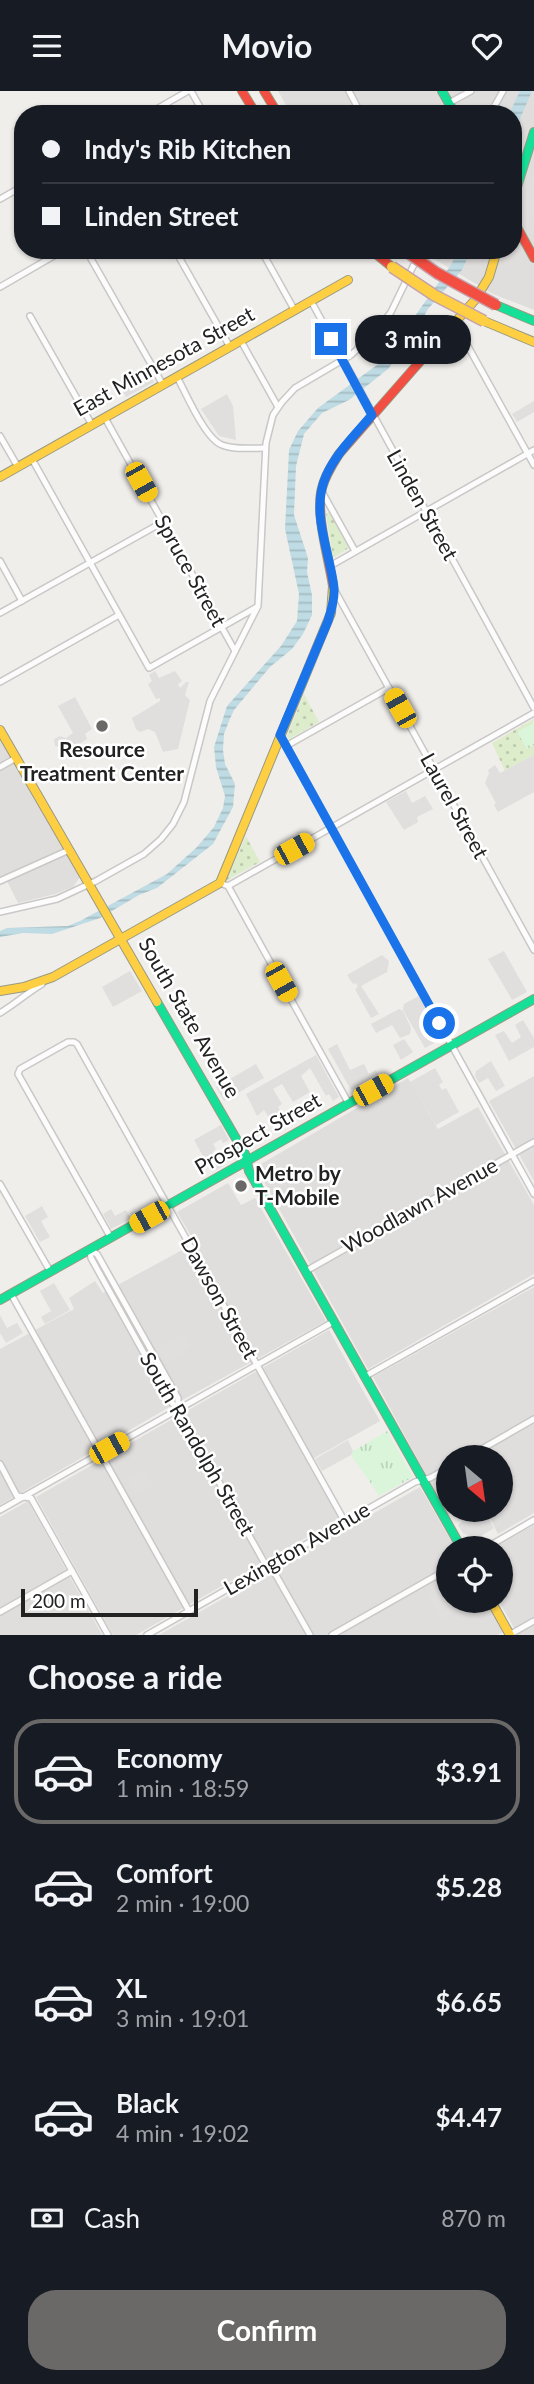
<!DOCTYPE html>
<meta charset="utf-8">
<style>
:root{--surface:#171b24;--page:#20242c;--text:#f1f3f6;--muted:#9ea1a6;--line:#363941;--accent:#6a6968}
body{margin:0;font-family:Lato,sans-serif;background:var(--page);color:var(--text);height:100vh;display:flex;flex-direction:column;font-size:26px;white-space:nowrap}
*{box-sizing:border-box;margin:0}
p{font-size:23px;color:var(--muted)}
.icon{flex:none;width:38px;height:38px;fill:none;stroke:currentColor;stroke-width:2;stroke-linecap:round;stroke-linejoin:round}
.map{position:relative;height:1544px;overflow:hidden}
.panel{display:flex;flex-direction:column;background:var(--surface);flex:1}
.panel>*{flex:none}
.guide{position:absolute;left:14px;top:14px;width:508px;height:154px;border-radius:28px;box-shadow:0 2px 5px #0004;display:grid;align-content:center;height:154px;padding:0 28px;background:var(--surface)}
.needle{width:46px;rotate:151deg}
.tools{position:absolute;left:436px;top:1354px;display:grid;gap:14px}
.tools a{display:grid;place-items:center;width:77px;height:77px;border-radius:50%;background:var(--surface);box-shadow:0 2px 5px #0004;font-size:35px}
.scale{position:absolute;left:21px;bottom:18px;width:177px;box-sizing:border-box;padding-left:7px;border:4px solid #222;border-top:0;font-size:19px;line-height:24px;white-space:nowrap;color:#222;-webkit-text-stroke:5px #fff;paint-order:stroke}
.end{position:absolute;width:32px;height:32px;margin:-16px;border:9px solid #1a73e8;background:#fff;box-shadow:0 0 0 4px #fff}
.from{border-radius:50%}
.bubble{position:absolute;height:49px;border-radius:24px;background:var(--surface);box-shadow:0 2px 5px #0004;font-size:23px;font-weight:700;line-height:49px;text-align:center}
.car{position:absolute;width:21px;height:42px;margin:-21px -10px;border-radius:9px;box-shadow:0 0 5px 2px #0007;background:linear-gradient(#f5c518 24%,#345 0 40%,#f5c518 0 76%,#345 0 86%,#f5c518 0)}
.guide b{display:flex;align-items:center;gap:24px;height:66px;font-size:26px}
.guide b+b{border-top:2px solid var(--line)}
.guide i{width:18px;height:18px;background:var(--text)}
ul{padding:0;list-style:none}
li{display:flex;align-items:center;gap:21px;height:105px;margin:0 14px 10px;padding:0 14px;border:4px solid transparent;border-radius:28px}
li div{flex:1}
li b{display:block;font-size:26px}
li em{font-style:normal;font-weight:700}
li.selected{border-color:var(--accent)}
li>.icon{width:63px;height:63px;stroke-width:1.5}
h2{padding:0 28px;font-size:32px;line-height:84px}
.pay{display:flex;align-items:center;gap:18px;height:77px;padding:0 28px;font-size:26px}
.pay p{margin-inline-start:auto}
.cta{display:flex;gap:14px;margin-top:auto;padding:14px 28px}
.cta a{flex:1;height:80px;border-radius:28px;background:var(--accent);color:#fff;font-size:28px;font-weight:700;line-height:80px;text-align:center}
header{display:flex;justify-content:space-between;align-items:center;height:91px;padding:0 28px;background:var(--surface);font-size:32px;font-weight:700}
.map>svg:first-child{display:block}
</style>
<header><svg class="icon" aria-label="menu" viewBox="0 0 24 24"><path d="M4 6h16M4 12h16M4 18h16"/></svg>Movio<svg class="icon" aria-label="heart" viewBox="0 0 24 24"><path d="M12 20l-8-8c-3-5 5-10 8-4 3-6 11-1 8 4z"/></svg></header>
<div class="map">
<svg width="534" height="1544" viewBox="0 0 534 1544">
<defs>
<pattern id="grass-dots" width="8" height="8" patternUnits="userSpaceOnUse" patternTransform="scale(1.75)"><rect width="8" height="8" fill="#ddeccb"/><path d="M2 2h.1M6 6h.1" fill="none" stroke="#bdcaae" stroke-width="1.8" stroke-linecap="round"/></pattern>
<pattern id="park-tufts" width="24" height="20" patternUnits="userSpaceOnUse" patternTransform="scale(1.75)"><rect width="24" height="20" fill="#daf5da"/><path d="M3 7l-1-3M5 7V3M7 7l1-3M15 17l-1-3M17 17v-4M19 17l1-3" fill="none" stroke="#bbd2bb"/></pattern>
<pattern id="water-rules" width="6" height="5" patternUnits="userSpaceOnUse" patternTransform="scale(1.75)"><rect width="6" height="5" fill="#bfdbe3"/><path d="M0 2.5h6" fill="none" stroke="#a4bcc2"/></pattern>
</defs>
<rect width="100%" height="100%" fill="#f0eeeb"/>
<g fill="#dfdedc">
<polygon points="278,0 534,0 534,219 493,203 419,159 513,159 513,23 291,23"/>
<polygon points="0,646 80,786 73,796 55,803 18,812 5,786 0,787"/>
<polygon points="534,985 534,1090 489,1010"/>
<polygon points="408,987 438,1038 478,1016 534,1114 534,1183 368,1278 256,1076"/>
<polygon points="228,1092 241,1114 255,1107 326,1230 166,1318 0,1414 0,1258 74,1218 69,1207 95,1190 103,1202 195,1152 177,1121"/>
<polygon points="534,1196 534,1422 498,1443 486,1419 500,1419 500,1367 448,1367 448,1419 456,1419 448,1424 373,1286"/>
<polygon points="329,1239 380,1330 307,1371 339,1428 136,1544 113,1544 36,1406"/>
<polygon points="420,1396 456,1458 448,1458 448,1510 486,1510 503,1541 497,1544 159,1544"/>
<polygon points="28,1410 102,1544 0,1544 0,1426"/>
<polygon points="534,1434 534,1544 518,1544 499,1510 501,1499 510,1493 501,1476 500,1458 492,1458"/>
</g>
<g fill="url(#grass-dots)">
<polygon points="330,420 350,456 333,467 326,423"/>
<polygon points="304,603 319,631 289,648 287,645"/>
<polygon points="534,628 527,658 534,654 534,664 505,680 492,652"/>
<polygon points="246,745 260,771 227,789 227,787"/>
</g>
<g fill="url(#park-tufts)">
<polygon points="534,632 534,654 527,658 517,641"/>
<path d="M387 1340 413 1386 379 1405C370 1389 359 1378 350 1362Z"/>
</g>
<g fill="#e0dfde">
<polygon points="534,81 534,101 531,108 534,109 534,127 529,130 534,135 533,146 521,125 527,118 523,115"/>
<polygon points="147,280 154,291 126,306 120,295"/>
<polygon points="227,303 233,315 236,349 219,345 201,318"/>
<polygon points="534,310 534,321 517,331 512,323"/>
<polygon points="155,580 159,587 175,580 182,590 178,593 180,597 186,591 189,591 185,604 190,609 178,658 163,661 155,641 148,638 140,641 136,638 132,627 160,610 160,607 156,608 148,593 152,590 149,584"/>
<polygon points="75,606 92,638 85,643 87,648 64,662 61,656 55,655 54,648 60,645 66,647 73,642 58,615"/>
<polygon points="534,664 534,701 498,721 494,714 496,712 485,692 489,682 488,679 495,674 500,682"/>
<polygon points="406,700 412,712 425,705 433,718 417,726 418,731 404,739 386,711"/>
<polygon points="504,860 527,901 512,909 488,868"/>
<polygon points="382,864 389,870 387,881 361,895 379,923 371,927 355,898 358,896 356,892 353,893 347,884"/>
<polygon points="130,880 142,900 113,916 102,896"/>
<polygon points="419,905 443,947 425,957 403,919 404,913"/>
<polygon points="399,918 403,920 411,937 410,943 400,947 392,934 376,942 371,933"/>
<polygon points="523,929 534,947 534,956 509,970 495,944 504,940 512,952 521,946 515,934"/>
<polygon points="404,948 413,961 401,969 393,954"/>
<polygon points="337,953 350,979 364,973 369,983 376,979 378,983 351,999 328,958"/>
<polygon points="316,964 339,1006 333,1010 329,1003 326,1005 310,977 301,985 310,1001 293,1011 282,993 273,998 282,1013 278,1016 281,1021 270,1028 264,1019 257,1025 246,1003"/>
<polygon points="491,970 505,995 496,1000 488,987 479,992 475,985 476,980"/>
<polygon points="256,973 264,987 224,1010 216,996"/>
<polygon points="435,977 443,991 439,994 442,999 446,997 459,1021 436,1034 410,991"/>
<polygon points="221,1034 229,1049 223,1052 221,1048 213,1053 216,1058 212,1062 223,1075 212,1081 194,1049"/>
<polygon points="42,1115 48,1126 41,1130 50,1146 40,1151 25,1125"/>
<polygon points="111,1118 115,1125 126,1119 131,1128 111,1138 103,1123"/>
<polygon points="54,1192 70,1219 45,1233 41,1226 51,1220 40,1200"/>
<polygon points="0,1224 7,1237 17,1232 23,1242 6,1252 0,1242"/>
<polygon points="185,1242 192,1253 190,1258 166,1272 158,1258"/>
<polygon points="348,1349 353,1360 351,1364 322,1380 315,1368"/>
<polygon points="145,1379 153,1393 135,1403 127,1389"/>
<polygon points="464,1419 472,1419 477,1431 487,1425 494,1437 476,1448 463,1442 458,1434 462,1431 458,1423"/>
<polygon points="448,1489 448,1510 456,1510 460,1518 441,1529 426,1502"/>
</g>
<g fill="url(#water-rules)">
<polygon points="520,0 532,0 513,44 513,23 509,23"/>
<polygon points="458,159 471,159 462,179 428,218 413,245 388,278 349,309 322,322 304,343 296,375 294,424 308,467 307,481 312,504 312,524 303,543 292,558 270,576 234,619 229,630 224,643 223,659 225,673 235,693 233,716 213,753 157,797 139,804 100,827 52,843 23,842 0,846 0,840 7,837 68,835 80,830 167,783 197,756 214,736 223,717 225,705 216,676 214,656 227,615 281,555 297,530 299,503 285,438 289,359 298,340 318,317 381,271 391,259 451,174"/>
</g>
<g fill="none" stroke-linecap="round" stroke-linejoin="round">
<g stroke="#c9c8c7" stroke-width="8">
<g id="street">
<polyline points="191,0 204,23"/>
<polyline points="349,0 361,23"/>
<polyline points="449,12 471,0"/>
<polyline points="148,23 188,0"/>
<polyline points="490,23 503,0"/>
<polyline points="0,108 23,95"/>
<polyline points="86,159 163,294"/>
<polyline points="175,159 230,256"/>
<polyline points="261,159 295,220"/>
<polyline points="0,196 64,159"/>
<polyline points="311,210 534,617"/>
<polyline points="30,225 92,334"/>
<polyline points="455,232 534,374"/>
<polyline points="241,250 278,316"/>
<path d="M177 286C186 302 205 348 222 354 234 359 252 357 265 357"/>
<polyline points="105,327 235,560"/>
<polyline points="0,345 18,376"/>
<polyline points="32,368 149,577 257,516"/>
<polyline points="321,399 355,460"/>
<polyline points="0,470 22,510"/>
<polyline points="330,475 534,359"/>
<polyline points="334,498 534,859"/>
<polyline points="0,522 163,431"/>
<polyline points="0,591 119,524"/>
<polyline points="280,644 534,1103"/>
<polyline points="286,655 389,597"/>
<polyline points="0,676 16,667"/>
<polyline points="0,790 69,759"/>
<polyline points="220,792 228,795 534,622"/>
<polyline points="228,795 349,1013"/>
<polyline points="0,821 57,808 96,790 144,763 161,748 173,733 184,711 210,610 258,515 266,352 273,324 282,311 295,297 351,264 376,241 391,221 421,159"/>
<path d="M0 922C15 913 27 902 42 893"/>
<polyline points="0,1093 50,1180"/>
<polyline points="111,1147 18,983 20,978 68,951 74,951 77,953 345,1431"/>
<polyline points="90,1159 91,1167 171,1311 178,1318 264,1471 273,1479 310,1544"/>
<polyline points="90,1159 97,1163 178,1307 178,1318"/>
<polyline points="306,1180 534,1051"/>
<polyline points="11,1203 189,1520"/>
<polyline points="364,1286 534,1190"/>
<polyline points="466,1367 534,1328"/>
<polyline points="0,1373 17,1405 31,1407 108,1544"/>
<polyline points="0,1419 333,1231"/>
<polyline points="484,1458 534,1429"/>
<polyline points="0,1521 72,1480"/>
<polyline points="147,1544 415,1391 430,1387 448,1377"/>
<polyline points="332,1544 448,1478"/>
<polyline points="509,1544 534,1530"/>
</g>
</g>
<g stroke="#999a82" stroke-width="10">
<g id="fast">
<polyline points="442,0 455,23"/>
<polyline points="513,109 534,41"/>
<polyline points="496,214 534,230"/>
<polyline points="157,911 245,1063 249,1080 462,1458"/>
<polyline points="0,1209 534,908"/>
</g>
</g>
<g stroke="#999a82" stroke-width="10">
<g id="slow">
<polyline points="484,230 534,251"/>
<polyline points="424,266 475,209 489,186 497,159"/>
<polyline points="0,386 348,189"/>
<polyline points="0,639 157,911"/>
<polyline points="0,900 24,896 53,886 220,792 331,522 333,495"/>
<polyline points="491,1510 510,1544"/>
</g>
</g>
<g stroke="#999a82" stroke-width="10">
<g id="jam">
<polyline points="242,0 256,23"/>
<polyline points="264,0 278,23"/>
<polyline points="513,129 534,167"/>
<polyline points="371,159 392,176"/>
<path d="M333 495C329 468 315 423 322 397 325 385 332 374 339 363L424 266"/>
</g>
</g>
<use href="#street" stroke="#fdfcfc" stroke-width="5"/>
<use href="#fast" stroke="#16e098" stroke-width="8"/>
<use href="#slow" stroke="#ffcf43" stroke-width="8"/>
<use href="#jam" stroke="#f24e42" stroke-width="8"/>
<g stroke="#c5a2ac" stroke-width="13" stroke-linecap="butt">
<polyline id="slow-bridge" points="392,176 434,204 484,230"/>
</g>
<g stroke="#c5a2ac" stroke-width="13" stroke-linecap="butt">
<polyline id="jam-bridge" points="404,159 437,182 496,214"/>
</g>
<use href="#slow-bridge" stroke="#ffcf43" stroke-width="10"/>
<use href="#jam-bridge" stroke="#f24e42" stroke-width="10"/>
</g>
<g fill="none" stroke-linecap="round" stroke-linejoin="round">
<path stroke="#1a73e8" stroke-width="9" d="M331 248 372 324C356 343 336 362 326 385 310 422 330 460 334 497 335 508 331 520 328 530L280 644 439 932"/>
</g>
<g fill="#6a6968" stroke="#fff" stroke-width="2.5">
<circle cx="102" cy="635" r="7"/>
<circle cx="241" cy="1095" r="7"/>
</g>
<g text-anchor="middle" stroke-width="5" stroke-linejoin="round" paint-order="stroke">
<g font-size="21" fill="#222" stroke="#fff">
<text transform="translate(164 271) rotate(-29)" y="7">East Minnesota Street</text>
<text transform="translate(422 414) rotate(61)" y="7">Linden Street</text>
<text transform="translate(190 480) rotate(61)" y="7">Spruce Street</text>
<text transform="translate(454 715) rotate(61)" y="7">Laurel Street</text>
<text transform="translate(189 927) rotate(60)" y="7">South State Avenue</text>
<text transform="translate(258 1043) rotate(-30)" y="7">Prospect Street</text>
<text transform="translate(420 1115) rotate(-29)" y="7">Woodlawn Avenue</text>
<text transform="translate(219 1207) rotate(61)" y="7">Dawson Street</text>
<text transform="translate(197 1353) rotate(60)" y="7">South Randolph Street</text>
<text transform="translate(297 1458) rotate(-30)" y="7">Lexington Avenue</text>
</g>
<g font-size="21" font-weight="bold" fill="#222" stroke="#fff">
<text x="102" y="666">Resource<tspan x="102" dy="24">Treatment Center</tspan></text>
<text x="255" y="1090" text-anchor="start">Metro by<tspan x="255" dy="24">T-Mobile</tspan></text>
</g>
</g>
</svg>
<div class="tools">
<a><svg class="needle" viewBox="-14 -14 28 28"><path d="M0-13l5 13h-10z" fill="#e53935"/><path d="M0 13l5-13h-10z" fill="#9ea1a6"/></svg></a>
<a><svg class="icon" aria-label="locate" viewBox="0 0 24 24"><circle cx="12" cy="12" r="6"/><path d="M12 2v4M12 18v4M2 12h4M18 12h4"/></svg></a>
</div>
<div class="scale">200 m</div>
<i class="end from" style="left:439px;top:932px"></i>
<i class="end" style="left:331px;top:248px"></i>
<div class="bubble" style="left:355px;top:224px;width:116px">3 min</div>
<i class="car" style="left:141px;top:391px;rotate:151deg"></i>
<i class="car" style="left:400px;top:617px;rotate:331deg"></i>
<i class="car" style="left:294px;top:758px;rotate:61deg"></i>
<i class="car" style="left:281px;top:891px;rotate:151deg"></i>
<i class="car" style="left:373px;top:999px;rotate:61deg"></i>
<i class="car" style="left:149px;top:1126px;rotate:241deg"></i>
<i class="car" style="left:109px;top:1357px;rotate:61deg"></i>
<div class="guide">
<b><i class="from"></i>Indy's Rib Kitchen</b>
<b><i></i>Linden Street</b>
</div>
</div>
<section class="panel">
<h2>Choose a ride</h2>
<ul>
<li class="selected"><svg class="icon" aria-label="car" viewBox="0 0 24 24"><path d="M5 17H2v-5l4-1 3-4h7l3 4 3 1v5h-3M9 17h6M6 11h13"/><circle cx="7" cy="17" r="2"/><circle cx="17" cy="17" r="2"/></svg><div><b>Economy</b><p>1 min · 18:59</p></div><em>$3.91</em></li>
<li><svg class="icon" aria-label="car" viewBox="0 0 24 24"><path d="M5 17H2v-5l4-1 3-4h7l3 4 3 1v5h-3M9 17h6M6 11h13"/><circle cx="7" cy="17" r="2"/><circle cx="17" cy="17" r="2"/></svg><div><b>Comfort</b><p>2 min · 19:00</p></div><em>$5.28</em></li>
<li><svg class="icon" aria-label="car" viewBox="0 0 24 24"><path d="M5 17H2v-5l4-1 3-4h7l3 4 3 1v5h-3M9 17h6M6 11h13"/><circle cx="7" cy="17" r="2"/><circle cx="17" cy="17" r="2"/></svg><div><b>XL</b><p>3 min · 19:01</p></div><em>$6.65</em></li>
<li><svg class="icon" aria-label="car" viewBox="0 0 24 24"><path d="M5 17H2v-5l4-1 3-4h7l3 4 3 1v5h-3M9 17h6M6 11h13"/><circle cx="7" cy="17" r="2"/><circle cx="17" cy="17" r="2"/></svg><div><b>Black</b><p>4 min · 19:02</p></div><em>$4.47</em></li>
</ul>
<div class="pay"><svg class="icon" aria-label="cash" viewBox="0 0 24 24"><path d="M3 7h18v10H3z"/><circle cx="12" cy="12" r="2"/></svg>Cash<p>870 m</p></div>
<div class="cta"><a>Confirm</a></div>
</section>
